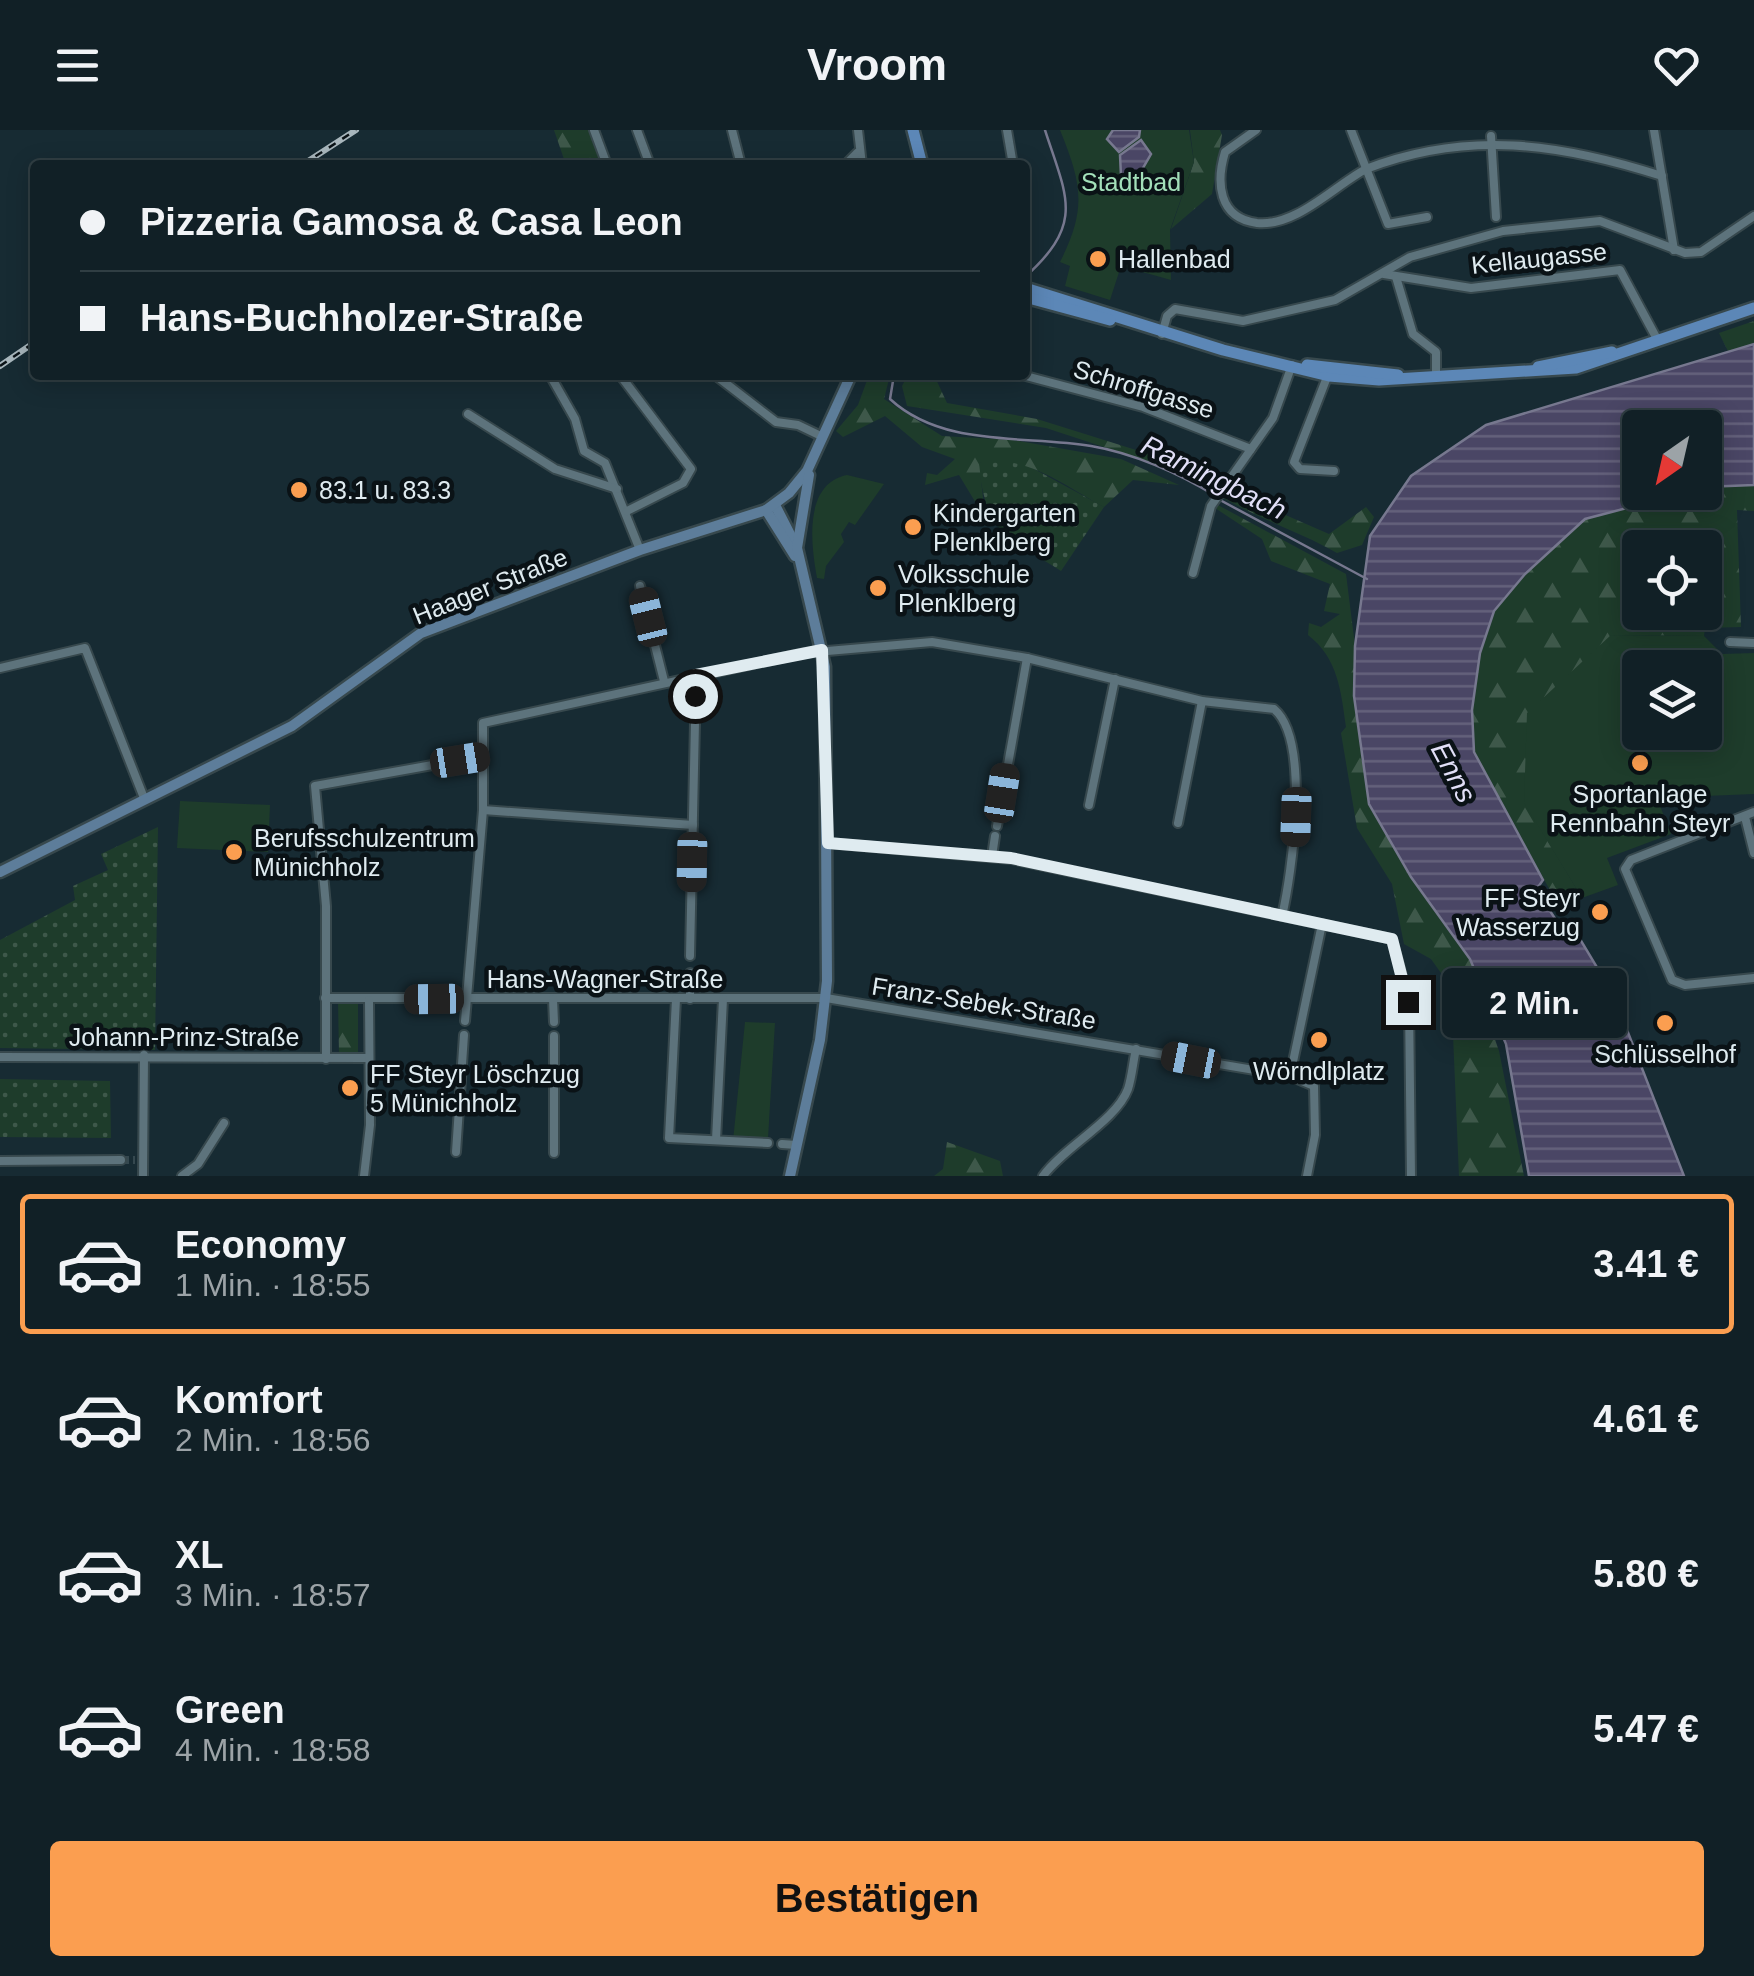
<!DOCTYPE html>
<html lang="de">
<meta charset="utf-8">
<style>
:root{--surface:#112026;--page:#1a282e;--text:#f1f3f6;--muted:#9ca3a7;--line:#303e43;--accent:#fb9e50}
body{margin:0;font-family:Helvetica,sans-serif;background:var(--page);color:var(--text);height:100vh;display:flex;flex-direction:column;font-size:38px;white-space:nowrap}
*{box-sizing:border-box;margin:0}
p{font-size:32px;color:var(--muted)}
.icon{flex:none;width:55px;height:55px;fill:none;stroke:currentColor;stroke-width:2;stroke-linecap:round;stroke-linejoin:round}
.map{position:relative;height:1046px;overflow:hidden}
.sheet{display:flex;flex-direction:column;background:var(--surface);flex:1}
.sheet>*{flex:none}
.banner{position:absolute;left:30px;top:30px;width:1000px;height:220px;border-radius:10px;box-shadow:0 5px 25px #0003,0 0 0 2px var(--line);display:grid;align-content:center;height:220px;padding:0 50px;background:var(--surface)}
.needle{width:65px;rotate:214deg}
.fabs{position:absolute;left:1622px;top:280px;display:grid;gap:20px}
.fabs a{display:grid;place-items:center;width:100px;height:100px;border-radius:10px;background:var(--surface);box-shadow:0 5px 25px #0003,0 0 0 2px var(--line);font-size:50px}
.end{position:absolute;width:45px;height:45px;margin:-22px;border:12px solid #dfebf0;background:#111;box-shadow:0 0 0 5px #111}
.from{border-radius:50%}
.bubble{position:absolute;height:70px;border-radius:10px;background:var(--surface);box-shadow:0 5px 25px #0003,0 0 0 2px var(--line);font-size:32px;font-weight:700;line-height:70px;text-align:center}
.car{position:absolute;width:30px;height:60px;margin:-30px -15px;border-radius:12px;box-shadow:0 0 8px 2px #0007;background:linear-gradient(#222 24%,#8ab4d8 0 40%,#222 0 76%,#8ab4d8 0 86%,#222 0)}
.banner b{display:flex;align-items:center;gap:35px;height:95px;font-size:38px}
.banner b+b{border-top:2px solid var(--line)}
.banner i{width:25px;height:25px;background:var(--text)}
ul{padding:18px 0 0;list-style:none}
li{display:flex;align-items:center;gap:30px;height:140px;margin:0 20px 15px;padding:0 30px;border:5px solid transparent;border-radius:10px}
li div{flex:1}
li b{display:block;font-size:38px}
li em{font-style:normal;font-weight:700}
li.on{border-color:var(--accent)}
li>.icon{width:90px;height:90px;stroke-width:1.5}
.cta{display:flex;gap:20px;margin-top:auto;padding:20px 50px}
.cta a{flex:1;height:115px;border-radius:10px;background:var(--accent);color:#111;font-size:40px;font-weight:700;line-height:115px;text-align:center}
header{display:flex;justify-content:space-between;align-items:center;height:130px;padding:0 50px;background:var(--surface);font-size:45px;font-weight:700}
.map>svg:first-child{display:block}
</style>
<header><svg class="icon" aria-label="menu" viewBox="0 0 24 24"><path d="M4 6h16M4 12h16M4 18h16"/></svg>Vroom<svg class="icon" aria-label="heart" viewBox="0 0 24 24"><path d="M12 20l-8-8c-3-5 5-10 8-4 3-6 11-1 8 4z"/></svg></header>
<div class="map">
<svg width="1754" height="1046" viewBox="0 0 1754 1046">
<defs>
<pattern id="grass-dots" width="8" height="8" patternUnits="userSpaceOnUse" patternTransform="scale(2.5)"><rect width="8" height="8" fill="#1e3c2b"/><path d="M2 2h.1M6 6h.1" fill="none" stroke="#3e584a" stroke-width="1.8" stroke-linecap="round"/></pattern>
<pattern id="forest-firs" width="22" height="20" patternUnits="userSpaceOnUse" patternTransform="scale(2.5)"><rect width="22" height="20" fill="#1e3c2b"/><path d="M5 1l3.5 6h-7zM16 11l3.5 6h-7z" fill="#3e584a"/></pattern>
<pattern id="water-rules" width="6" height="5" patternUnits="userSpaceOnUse" patternTransform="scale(2.5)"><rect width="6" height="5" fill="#4a4665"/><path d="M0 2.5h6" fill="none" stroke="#64617b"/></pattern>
</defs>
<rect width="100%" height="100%" fill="#172b33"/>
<g fill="url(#grass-dots)">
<path d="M995 329 1025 334 1104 377 1061 441C1002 403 988 406 978 333Z"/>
<polygon points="158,697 155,920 0,918 0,810 75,770 73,756 108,740 101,724"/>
<polygon points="0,949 110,951 111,1008 0,1007"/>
</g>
<g fill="url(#forest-firs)" fill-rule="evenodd">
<polygon points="554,0 591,0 604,35 566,35"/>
<polygon points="1190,0 1220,0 1222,5 1212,64 1171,99 1194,32"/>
<polygon points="1754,191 1754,214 1728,221 1719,203"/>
<path d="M869 245H890L884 269 942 306 1013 310 1121 329 1179 355 1133 350 1104 377C1065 356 1025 323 979 333L984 376 992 391 988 393 959 345 925 355 927 343 937 345 955 329 922 317 885 286 843 307 836 301 858 275Z"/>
<polygon points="908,245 934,245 947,273 1037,289 1168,330 1171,339 1046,298 907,276 902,256"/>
<path d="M1720 353 1754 355V381L1737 380 1741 497 1705 498 1704 506 1611 505 1525 673 1582 768 1562 782 1474 622 1472 580 1480 523 1494 481 1525 444 1585 389 1684 363 1705 362V357ZM1640 418H1705V482H1640Z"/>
<path d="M1224 358 1329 404 1366 377 1374 387 1362 415 1337 423C1299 401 1258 389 1220 366Z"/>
<path d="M1216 374 1346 444 1355 516 1354 566 1369 674 1411 747 1470 829 1488 871 1483 875 1499 921 1524 1046H1459L1451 857 1431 829 1404 814 1392 754 1357 698 1341 603 1346 597C1341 561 1338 528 1308 505L1309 493 1321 497 1340 484 1324 481 1330 454 1271 431 1262 409 1215 378Z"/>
<polygon points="338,868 358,868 358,924 339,924"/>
<polygon points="947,1012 1000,1031 1003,1046 934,1046 943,1039"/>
</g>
<g fill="#1e3c2b" fill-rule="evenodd">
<path d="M1060 0H1189L1194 32 1170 100 1171 150 1121 136 1110 170 1065 156 1070 136 1060 132C1087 79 1082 54 1060 0Z"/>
<path d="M847 345 884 354 855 395 849 392 841 404 844 412 826 436 824 449 817 448C811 415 803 354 847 345Z"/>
<path d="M1611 505 1704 506 1722 524 1754 523V664L1657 668 1671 704 1607 728 1618 755 1582 768 1524 673 1527 583ZM1640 538H1705V602H1640Z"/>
<polygon points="180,671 270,675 268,722 177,718"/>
<polygon points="745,892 775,893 768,1008 733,1011"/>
</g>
<g fill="url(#water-rules)" stroke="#77788f" stroke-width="2.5">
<polygon points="1113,0 1140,0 1139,7 1119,22 1107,9"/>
<polygon points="1141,10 1151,24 1136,50 1121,46 1120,25"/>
<polygon points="1754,214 1754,355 1705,357 1705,298 1640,298 1640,362 1684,363 1585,389 1525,444 1494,481 1480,523 1472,580 1474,622 1543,750 1536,760 1566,805 1577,804 1613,864 1684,1046 1529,1046 1506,914 1470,829 1411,747 1369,674 1354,566 1355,516 1370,406 1411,346 1486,295"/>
</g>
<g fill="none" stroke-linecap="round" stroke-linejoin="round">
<g stroke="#77788f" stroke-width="2.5">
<path d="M1025 147C1085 93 1067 68 1045 0"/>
<path d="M894 245 890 269C943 318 1025 305 1091 316 1133 323 1178 343 1214 365"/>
<polyline points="1220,370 1367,449"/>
</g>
<polyline stroke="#35484f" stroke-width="8" stroke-dasharray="8 4" stroke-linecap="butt" points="121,1030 135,1030"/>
<g stroke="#37484d" stroke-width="12">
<g id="street">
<polyline points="594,0 607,35"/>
<polyline points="637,0 650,35"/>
<polyline points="732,0 741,35"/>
<polyline points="858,0 862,35"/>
<polyline points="1007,0 1013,35"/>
<path d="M1256 0 1225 22C1216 52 1218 88 1257 93 1296 97 1334 56 1366 39 1467 0 1559 13 1662 46"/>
<polyline points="1351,0 1388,94 1427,87"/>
<polyline points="1654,0 1674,120"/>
<polyline points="1491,6 1496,87"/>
<polyline points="845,35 857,23"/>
<polyline points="1384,144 1471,158 1620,140 1657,209"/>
<polyline points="1396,147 1413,204 1436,222 1436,245"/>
<polyline points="1162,204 1167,186 1175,179 1243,191 1335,170 1410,127 1503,101 1600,91 1685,123 1701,122 1754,86"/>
<polyline points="1329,242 1294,332 1300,339 1334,341"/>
<polyline points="550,245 575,289 584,321 605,333 640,420"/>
<polyline points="620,245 691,339 683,353 627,381"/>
<polyline points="715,245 776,292 798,295 823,307"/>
<polyline points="1022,245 1143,277 1251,319"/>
<polyline points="468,284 555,339 617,359"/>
<polyline points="1193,443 1211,376 1273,288 1292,235"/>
<polyline points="640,456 664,551"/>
<polyline points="1730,512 1754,513"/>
<polyline points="0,538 85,518 144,668"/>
<polyline points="460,630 483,627"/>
<polyline points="1089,675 1115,549"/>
<polyline points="483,680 693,695"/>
<polyline points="1754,682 1631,730 1625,739 1672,850 1685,855 1754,848"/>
<polyline points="1745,687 1754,723"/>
<polyline points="1178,693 1202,571"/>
<polyline points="997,696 1027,528"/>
<polyline points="827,713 1011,729 1392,809 1409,872 1411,1046"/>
<polyline points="992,726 995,706"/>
<polyline points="690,826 696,545"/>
<polyline points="325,868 826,868 1290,946 1314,956 1315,1005 1307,1046"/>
<polyline points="553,869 554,892"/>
<polyline points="676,869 669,1008 768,1013"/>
<polyline points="690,869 690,843"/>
<path d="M465 891 483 680V593L804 523 932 512 1027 528 1202 571 1274 579C1311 610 1292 743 1282 786"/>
<polyline points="0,927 369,928"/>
<polyline points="326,929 326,776 315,656 449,632"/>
<polyline points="1290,946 1322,794"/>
<polyline points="716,1010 723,869"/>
<polyline points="782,1014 796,1015"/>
<polyline points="456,1022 464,905"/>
<polyline points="554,1023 554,906"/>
<polyline points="0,1031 121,1030"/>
<polyline points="143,1046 144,925"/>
<polyline points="182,1046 198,1034 224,993"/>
<polyline points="364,1046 370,995 369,870"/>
<path d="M1043 1046C1064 1017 1116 991 1128 959 1132 947 1133 932 1136 919"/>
</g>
</g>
<g stroke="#37484d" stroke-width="15">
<g id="secondary">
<polyline points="775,375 795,414"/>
<polyline points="766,380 795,426"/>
<polyline points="0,742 292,596 421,503 640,420 766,380 789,363 807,341 851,245"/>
<polyline points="790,1046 820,910 827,851 825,537 797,418 809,345"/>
</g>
</g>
<g stroke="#37484d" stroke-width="16">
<g id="primary">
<polyline points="913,0 922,35"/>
<polyline points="1025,158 1223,220 1329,246 1379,250 1576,238 1754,178"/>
<polyline points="1025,167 1110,190"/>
<polyline points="1307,235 1398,245"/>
<polyline points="1538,237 1612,222"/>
</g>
</g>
<use href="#street" stroke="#5d737c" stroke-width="8"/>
<use href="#secondary" stroke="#5d7d9a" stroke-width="10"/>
<use href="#primary" stroke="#5c87b7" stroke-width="11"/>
<g stroke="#a8b6bc" stroke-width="6">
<g id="rail">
<polyline points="302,35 356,0"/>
<polyline points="0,236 35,212"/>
</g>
</g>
<use href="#rail" stroke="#0a1216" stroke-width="2.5" stroke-dasharray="8" stroke-linecap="butt"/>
</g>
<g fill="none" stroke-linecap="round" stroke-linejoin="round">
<polyline stroke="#dfebf0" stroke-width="12" points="695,566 696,545 822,520 828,713 1011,728 1392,809 1408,872"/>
</g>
<g fill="#fb9e50" stroke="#0a1216" stroke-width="4">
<circle cx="1098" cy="129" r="10"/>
<circle cx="299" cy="360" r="10"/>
<circle cx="913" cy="397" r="10"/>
<circle cx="878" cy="458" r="10"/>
<circle cx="1640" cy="633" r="10"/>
<circle cx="234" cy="722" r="10"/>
<circle cx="1600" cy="782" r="10"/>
<circle cx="1665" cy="893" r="10"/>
<circle cx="1319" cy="910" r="10"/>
<circle cx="350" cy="958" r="10"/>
</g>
<g text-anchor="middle" stroke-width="9" stroke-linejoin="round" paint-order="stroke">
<g font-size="25" fill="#a3e0ba" stroke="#0a1216">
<text x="1131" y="61">Stadtbad</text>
</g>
<g font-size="25" fill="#dfebf0" stroke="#0a1216">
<text transform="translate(1539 128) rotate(-6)" y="9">Kellaugasse</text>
<text transform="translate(1144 259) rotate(17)" y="9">Schroffgasse</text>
<text transform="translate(490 456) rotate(-22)" y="9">Haager Straße</text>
<text x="605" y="858">Hans-Wagner-Straße</text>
<text transform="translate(984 873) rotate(9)" y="9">Franz-Sebek-Straße</text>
<text x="184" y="916">Johann-Prinz-Straße</text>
</g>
<g font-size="25" fill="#dfebf0" stroke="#0a1216" text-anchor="start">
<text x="1118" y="138">Hallenbad</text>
<text x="319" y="369">83.1 u. 83.3</text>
<text x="933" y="392">Kindergarten<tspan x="933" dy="29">Plenklberg</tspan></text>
<text x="898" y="453">Volksschule<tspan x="898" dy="29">Plenklberg</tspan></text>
<text x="1640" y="673" text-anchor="middle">Sportanlage<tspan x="1640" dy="29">Rennbahn Steyr</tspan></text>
<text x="254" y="717">Berufsschulzentrum<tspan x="254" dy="29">Münichholz</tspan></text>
<text x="1580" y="777" text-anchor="end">FF Steyr<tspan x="1580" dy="29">Wasserzug</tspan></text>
<text x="1665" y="933" text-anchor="middle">Schlüsselhof</text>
<text x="1319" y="950" text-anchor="middle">Wörndlplatz</text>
<text x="370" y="953">FF Steyr Löschzug<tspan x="370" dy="29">5 Münichholz</tspan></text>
</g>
<g font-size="28" font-style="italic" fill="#e1dff7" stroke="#0a1216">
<text transform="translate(1214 347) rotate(26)" y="10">Ramingbach</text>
<text transform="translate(1454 642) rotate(62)" y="10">Enns</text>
</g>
</g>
</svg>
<div class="fabs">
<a><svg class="needle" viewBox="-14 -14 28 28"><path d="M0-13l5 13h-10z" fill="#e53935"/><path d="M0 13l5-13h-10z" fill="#9ca3a7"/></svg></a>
<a><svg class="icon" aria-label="locate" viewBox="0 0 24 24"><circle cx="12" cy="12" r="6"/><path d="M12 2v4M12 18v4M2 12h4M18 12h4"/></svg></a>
<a><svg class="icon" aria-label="layers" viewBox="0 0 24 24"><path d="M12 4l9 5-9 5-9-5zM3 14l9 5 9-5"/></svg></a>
</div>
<i class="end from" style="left:695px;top:566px"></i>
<i class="end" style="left:1408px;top:872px"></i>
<div class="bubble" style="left:1442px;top:838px;width:185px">2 Min.</div>
<i class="car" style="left:648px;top:487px;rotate:346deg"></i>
<i class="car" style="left:460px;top:630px;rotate:81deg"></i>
<i class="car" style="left:1002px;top:663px;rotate:9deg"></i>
<i class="car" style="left:1296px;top:687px;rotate:182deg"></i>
<i class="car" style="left:692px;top:732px;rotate:181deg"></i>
<i class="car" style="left:434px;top:869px;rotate:269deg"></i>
<i class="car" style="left:1191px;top:930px;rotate:281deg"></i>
<div class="banner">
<b><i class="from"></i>Pizzeria Gamosa &amp; Casa Leon</b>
<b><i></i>Hans-Buchholzer-Straße</b>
</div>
</div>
<section class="sheet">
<ul>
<li class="on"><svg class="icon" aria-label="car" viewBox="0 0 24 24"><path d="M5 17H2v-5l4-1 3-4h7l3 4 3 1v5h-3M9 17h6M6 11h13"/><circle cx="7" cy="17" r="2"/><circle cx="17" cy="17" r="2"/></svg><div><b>Economy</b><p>1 Min. · 18:55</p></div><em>3.41 €</em></li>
<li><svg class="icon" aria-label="car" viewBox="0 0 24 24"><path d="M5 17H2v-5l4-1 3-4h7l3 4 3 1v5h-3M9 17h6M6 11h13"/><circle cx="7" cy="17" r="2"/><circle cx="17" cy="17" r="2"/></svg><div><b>Komfort</b><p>2 Min. · 18:56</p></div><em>4.61 €</em></li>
<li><svg class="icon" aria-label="car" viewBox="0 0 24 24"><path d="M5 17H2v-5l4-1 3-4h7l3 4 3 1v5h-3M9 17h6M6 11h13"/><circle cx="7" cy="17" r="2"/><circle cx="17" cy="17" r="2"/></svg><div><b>XL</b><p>3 Min. · 18:57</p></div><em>5.80 €</em></li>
<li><svg class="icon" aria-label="car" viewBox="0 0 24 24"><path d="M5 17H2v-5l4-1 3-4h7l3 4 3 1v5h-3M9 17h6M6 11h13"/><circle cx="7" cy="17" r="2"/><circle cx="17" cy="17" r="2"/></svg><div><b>Green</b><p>4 Min. · 18:58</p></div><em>5.47 €</em></li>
</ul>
<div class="cta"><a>Bestätigen</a></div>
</section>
